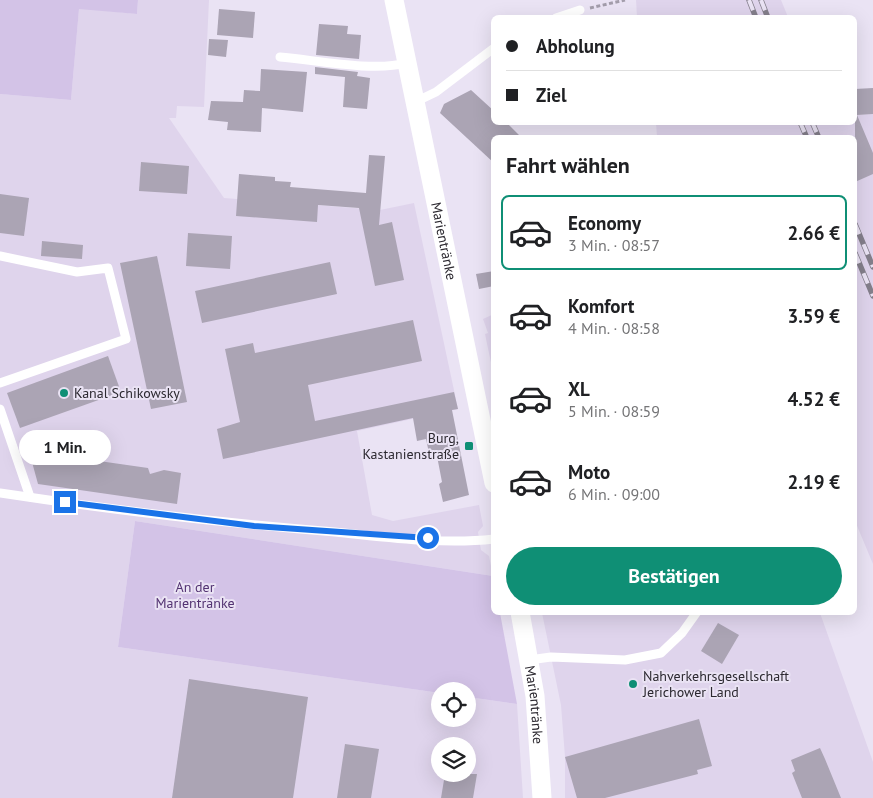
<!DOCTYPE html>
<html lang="de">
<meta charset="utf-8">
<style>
:root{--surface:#fff;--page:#f2f2f2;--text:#202124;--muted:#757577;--line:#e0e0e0;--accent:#0f8f75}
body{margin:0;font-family:"PT Sans",sans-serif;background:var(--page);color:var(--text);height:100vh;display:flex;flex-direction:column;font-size:19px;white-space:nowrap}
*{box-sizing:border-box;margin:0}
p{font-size:16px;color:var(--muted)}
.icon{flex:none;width:28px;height:28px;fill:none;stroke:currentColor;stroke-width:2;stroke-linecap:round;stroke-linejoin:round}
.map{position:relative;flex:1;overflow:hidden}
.details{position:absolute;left:491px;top:135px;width:366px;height:480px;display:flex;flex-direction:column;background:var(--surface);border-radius:8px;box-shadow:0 5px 20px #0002}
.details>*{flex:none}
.hud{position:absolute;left:491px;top:15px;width:366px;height:110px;border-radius:8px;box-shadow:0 5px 20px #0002;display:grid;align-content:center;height:110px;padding:0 15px;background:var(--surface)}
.fabs{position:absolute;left:431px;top:682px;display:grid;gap:10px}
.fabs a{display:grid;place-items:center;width:45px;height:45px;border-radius:50%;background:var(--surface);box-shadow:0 5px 20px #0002;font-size:25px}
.end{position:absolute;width:22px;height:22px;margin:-11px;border:6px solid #1a73e8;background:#fff;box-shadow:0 0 0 2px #fff}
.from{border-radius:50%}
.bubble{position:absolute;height:35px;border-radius:18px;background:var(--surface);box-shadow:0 5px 20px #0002;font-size:16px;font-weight:600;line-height:35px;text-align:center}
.hud b{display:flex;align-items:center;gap:18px;height:48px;font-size:19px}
.hud b+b{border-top:1px solid var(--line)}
.hud i{width:12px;height:12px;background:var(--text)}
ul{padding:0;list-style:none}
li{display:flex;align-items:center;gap:15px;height:75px;margin:0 10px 8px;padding:0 5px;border:2px solid transparent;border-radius:8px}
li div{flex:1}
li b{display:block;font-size:19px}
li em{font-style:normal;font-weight:600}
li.selected{border-color:var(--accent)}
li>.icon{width:45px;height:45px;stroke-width:1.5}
h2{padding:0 15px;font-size:22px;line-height:60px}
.cta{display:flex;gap:10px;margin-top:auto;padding:10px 15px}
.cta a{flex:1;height:58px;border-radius:30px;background:var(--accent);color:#fff;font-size:20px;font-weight:600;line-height:58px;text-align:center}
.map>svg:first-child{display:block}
</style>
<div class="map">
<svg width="873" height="798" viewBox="0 0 873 798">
<rect width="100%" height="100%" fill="#eae3f4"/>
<g fill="#dfd4ec" fill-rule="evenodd">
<path d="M138 0H209L204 107 177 106 176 118H169L224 198 380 210 414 203 458 409 357 431 372 515 393 521 479 505 483 526 478 532 481 550 489 556 493 576 135 521 118 647 440 693V719H468V697L517 704 523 798H0V94L71 100 79 8 137 14ZM440 746H468V774H440Z"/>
<polygon points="636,0 781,0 788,17 637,17"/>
<polygon points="873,114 873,564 855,521 855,138 657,137 656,123 855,122 855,115"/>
<polygon points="494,314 494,377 485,334 488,333 483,319"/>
<polygon points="542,613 820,613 873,762 873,798 565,798 565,757 561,705"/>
</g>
<g fill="#d3c3e7">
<polygon points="0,0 138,0 137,14 79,9 71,100 0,94"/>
<polygon points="135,521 493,576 494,612 500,613 517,704 468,697 468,691 440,691 440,693 118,647"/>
</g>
<g fill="#aba4b4">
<polygon points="219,9 255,12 253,38 217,35"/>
<polygon points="319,24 348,26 347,34 361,35 359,59 316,55"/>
<polygon points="209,39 228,40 226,57 208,55"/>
<polygon points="315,67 358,72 357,76 370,78 367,109 343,107 345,77 315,74"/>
<polygon points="261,69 307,72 303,112 262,108 261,132 227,130 228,122 208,120 211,101 243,102 244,90 260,91"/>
<polygon points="873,88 873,114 857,115 873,153 873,174 855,182 855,89"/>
<polygon points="471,90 494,111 494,122 506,122 522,138 494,138 494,163 440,113 444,104"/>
<polygon points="369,155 385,156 379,225 392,222 404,280 375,286 359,208 318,205 317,222 236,216 239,174 275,177 275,181 291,182 290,187 366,193"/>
<polygon points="141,162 189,166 187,194 139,191"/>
<polygon points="0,194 29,198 24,236 0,233"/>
<polygon points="188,233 232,236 230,269 186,266"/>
<polygon points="42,241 83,245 82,259 41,256"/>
<polygon points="157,256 187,402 151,409 120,263"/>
<polygon points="330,262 337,294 202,323 195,291"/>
<polygon points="494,271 494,286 479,289 476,274"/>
<polygon points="413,320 422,361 308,385 315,421 454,392 458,409 452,410 469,495 443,502 439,484 442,482 436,451 429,453 426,439 417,441 413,418 223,459 217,429 240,422 225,349 253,343 255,353"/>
<polygon points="108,356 121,392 20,428 7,393"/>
<polygon points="29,451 148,468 150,474 164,470 181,473 177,504 38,484"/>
<polygon points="718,623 739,635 722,664 701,651"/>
<polygon points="189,679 308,697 293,798 172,798"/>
<polygon points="699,719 712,766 697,770 698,774 605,798 577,798 565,757"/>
<polygon points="345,744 379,749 371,798 337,798"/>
<polygon points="820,748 825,759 841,798 802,798 792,773 795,771 791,760"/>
<polygon points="445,774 477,774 473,798 441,798"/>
</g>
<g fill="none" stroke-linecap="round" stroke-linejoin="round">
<polyline stroke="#a39dab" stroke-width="3" stroke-dasharray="4 2.5" stroke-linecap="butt" points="590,8 625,0"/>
<g stroke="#fff" stroke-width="9">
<polyline points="556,18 580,10"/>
<path d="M280 57C316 60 372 72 407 63"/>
<polyline points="415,102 436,92 494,48"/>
<polyline points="0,256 77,272 108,268 126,339 0,383"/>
<polyline points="0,409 30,497"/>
<path d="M0 493C111 510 223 523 335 532 386 537 443 545 494 539"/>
<polyline points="529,660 551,657 625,660 661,653 682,633 697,612"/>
</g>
<g stroke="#fff" stroke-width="19">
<path id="s1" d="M394 0 494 483"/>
<path id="s2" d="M520 612 535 696 542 798"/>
</g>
<g stroke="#847f8b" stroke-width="5.5">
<g id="rail">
<polyline points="749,0 756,18"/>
<polyline points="761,0 768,18"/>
<polyline points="800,122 807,138"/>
<polyline points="812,122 819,138"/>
<polyline points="855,224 873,267"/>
<polyline points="855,253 873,296"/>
</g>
</g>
<use href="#rail" stroke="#eae3f4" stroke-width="4" stroke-dasharray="11" stroke-linecap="butt"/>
</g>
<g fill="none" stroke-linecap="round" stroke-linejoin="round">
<polyline stroke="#1a73e8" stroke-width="6" points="65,502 254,526 428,538"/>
</g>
<g fill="#0f8f75" stroke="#eae3f4" stroke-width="2">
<circle cx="64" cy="393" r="5"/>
<rect x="464" y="441" width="10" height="10" rx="2.5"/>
<circle cx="633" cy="684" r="5"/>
</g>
<g text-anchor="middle" stroke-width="4" stroke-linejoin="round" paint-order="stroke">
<g font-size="14" fill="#2c2930" stroke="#eae3f4">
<text dy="5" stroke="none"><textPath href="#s1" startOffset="246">Marientränke</textPath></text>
<text dy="5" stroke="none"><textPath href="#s2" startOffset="94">Marientränke</textPath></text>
</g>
<g font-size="14" fill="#2c2930" stroke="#eae3f4" text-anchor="start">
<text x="74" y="398">Kanal Schikowsky</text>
<text x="459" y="443" text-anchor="end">Burg,<tspan x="459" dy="16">Kastanienstraße</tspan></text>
<text x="643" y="681">Nahverkehrsgesellschaft<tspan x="643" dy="16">Jerichower Land</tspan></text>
</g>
<g font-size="14" fill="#533372" stroke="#eae3f4">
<text x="195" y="592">An der<tspan x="195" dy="16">Marientränke</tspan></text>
</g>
</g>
</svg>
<div class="fabs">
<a><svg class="icon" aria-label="locate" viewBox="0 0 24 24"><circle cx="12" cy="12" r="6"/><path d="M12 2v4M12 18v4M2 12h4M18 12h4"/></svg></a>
<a><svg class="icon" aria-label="layers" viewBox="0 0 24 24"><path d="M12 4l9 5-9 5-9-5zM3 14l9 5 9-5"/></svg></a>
</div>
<i class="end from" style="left:428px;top:538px"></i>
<i class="end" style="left:65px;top:502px"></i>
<div class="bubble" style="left:19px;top:430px;width:92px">1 Min.</div>
<div class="hud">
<b><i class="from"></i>Abholung</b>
<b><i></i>Ziel</b>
</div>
<section class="details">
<h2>Fahrt wählen</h2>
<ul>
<li class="selected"><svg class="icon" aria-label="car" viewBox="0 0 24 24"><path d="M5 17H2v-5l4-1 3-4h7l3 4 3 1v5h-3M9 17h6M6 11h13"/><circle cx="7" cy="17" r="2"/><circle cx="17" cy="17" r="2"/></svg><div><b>Economy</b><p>3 Min. · 08:57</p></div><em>2.66 €</em></li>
<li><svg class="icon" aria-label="car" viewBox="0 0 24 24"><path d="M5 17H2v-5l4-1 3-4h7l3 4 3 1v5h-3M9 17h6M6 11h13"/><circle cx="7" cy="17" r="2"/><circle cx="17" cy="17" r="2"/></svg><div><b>Komfort</b><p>4 Min. · 08:58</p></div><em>3.59 €</em></li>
<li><svg class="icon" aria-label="car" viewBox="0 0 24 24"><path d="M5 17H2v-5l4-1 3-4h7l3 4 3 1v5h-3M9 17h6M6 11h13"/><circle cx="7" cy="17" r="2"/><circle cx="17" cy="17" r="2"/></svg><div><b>XL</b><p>5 Min. · 08:59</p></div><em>4.52 €</em></li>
<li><svg class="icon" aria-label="car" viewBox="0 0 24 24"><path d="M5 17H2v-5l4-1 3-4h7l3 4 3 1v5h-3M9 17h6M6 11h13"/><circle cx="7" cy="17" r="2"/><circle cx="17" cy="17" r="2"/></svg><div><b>Moto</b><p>6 Min. · 09:00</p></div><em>2.19 €</em></li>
</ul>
<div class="cta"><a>Bestätigen</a></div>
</section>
</div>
